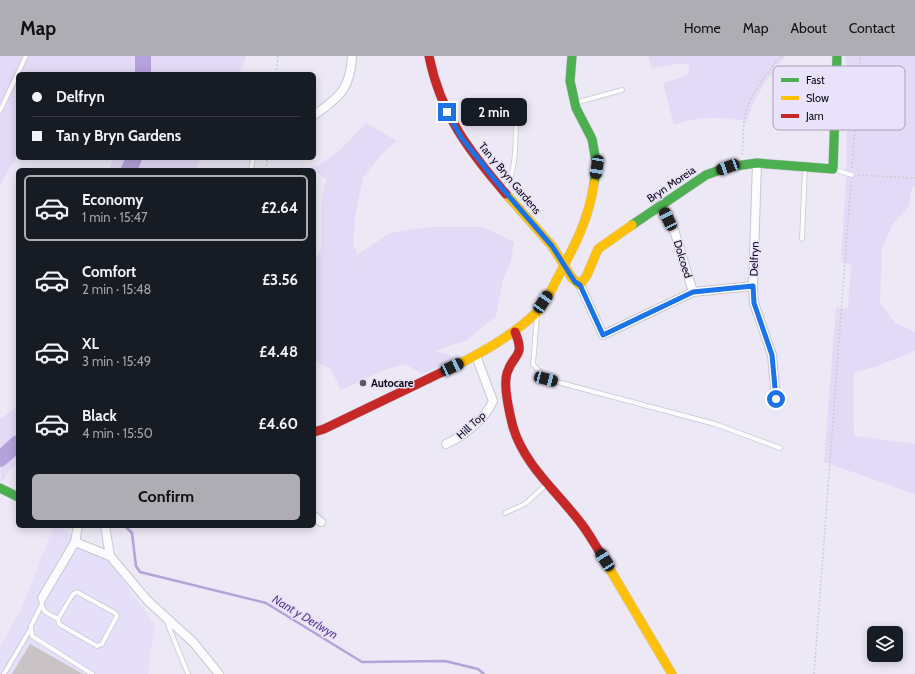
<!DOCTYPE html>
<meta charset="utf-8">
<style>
:root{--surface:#171b24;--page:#242831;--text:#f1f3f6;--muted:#9ea1a6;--line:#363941;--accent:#adadb3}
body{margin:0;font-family:Cabin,sans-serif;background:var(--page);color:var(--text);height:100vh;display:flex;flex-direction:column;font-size:15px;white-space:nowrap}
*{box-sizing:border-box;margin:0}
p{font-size:13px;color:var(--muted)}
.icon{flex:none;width:22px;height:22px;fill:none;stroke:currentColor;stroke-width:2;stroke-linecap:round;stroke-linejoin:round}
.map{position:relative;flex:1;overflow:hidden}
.sheet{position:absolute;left:16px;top:112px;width:300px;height:360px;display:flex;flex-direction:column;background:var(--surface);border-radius:6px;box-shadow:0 2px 10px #0003}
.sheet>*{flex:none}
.guide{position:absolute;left:16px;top:16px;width:300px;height:88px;border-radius:6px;box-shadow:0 2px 10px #0003;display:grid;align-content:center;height:88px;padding:0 16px;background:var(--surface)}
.tools{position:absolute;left:867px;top:570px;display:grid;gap:8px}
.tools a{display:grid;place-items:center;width:36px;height:36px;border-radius:6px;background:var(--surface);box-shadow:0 2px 10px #0003;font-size:20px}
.end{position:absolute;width:18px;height:18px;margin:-9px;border:5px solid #1a73e8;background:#fff;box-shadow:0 0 0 2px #fff}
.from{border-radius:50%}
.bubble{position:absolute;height:28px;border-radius:6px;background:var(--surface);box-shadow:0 2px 10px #0003;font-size:13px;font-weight:800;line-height:28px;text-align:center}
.car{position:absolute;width:12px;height:24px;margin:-12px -6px;border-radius:5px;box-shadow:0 0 3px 1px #0007;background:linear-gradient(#222 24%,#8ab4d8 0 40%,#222 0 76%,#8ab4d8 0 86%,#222 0)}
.guide b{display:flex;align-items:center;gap:14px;height:38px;font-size:15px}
.guide b+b{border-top:1px solid var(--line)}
.guide i{width:10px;height:10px;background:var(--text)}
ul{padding:7px 0 0;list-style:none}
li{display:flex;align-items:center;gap:12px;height:66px;margin:0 8px 6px;padding:0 8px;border:2px solid transparent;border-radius:6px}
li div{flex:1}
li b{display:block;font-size:15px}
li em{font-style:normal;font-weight:800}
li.selected{border-color:var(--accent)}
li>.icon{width:36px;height:36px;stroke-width:1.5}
.cta{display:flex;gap:8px;margin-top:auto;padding:8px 16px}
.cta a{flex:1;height:46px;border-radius:6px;background:var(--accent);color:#111;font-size:16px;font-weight:800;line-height:46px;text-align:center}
header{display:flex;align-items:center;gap:24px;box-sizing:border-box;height:56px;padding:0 20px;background:var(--accent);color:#111}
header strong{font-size:19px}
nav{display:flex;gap:22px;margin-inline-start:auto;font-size:14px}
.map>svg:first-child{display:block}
</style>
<header>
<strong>Map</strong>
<nav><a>Home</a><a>Map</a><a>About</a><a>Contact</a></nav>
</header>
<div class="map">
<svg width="915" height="618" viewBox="0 0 915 618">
<rect width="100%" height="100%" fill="#ece8f5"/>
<polygon fill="#e6dff9" points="54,470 58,470 109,504 155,570 148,618 0,618 0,591 21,553"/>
<g fill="#e2daf6">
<polygon points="0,0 246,0 239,18 18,18 18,98 0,129"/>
<path d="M648 0H786C769 19 754 40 747 65 719 61 701 59 674 69L663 27 684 21 689 17V10L683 7 652 12Z"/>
<polygon points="845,0 915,0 915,130 912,132 909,150 893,168 882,191 880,247 895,267 915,276 915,295 874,311 855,316 853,326 854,380 915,388 915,438 824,406 836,251 848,252 851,210 841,205 846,127 847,10"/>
<path d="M366 67 397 85 384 96 363 121 355 160 353 188 363 212 358 198 390 177 430 171H483L514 186 511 205 503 223 496 260 467 284 435 295 458 302 422 318 405 308 381 315 341 334 331 313 314 305V203L321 194 322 146 326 123 311 112C335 103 349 85 366 67Z"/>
<polygon points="113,102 201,102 196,114 109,114"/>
<polygon points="18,349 18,408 10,413 1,427 0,364"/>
</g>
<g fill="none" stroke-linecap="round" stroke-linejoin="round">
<polyline stroke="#b4a2da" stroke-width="2.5" points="125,470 132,477 136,510 140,516 266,547 362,606 445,605 478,613 484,618"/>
<g stroke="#b4a2da" stroke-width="16">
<polyline points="143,18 143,0"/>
<polyline points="129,114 134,102"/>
<polyline points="0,403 18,387"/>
</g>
</g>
<polygon fill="#c9c3c5" points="30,588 83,618 12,618"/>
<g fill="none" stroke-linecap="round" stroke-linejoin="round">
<g stroke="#c9c6d2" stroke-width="5.5">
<g id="lane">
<polyline points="575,47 622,34"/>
<polyline points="0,55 26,0"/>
<polyline points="833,113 852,119"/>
<polyline points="251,114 253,102"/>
<path d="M504 134C517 114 515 92 516 68"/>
<polyline points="802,183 805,112"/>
<polyline points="537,260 533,308 546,323 715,368 780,392"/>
<polyline points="505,457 525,448 547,428"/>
<path d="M42 542C40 556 47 557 58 563L73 538 77 536 115 557 117 560 102 588 97 590 59 568 58 563"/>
<polyline points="41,550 31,570 32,580 92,618"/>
<polyline points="166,564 188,618"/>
<polyline points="4,618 30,574"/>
</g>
</g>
<g stroke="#c9c6d2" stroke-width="10">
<g id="street">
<path d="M314 59C339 42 351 32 352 0"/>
<polyline points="757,107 753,230 754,247 772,299 776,343"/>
<polyline points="661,148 675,177 693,236"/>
<polyline points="580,229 603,279 693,236 753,230"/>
<path d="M446 388C464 380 485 363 493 345L476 300"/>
<polyline points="314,460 321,466"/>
<polyline points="78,470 75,486 110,500"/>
<polyline points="105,470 110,500 148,545 194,587 219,618"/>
<polyline points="42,542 75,486"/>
</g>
</g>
<g stroke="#c9c6d2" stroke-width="10">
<g id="fast">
<polyline points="572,0 570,25 576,52 592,83 597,111 594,127"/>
<polyline points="632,169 706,119 728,111 757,107 833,113 837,0"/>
<polyline points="0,432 18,441"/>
</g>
</g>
<g stroke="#c9c6d2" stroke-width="10">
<g id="slow">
<polyline points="506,138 552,190 572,222 580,229 587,219 598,193 632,169"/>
<path d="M459 308C487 294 513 279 536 257 545 248 552 233 558 221 575 189 589 163 594 127"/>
<polyline points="599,495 672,618"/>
</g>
</g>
<g stroke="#c9c6d2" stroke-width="10">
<g id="jam">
<path d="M429 0C440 57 469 95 506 138"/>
<path d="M515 276C526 302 513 297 507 317 503 329 510 359 513 371 525 411 559 437 583 470 589 478 594 487 599 495"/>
<polyline points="314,376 324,373 459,308"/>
</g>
</g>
<g stroke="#cecdd1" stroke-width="1.5" stroke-dasharray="2 2" stroke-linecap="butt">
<polyline points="276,18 278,0"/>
<path d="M742 99C744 84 742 64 748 49 754 33 770 13 781 0"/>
<polyline points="852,112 860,0"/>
<polyline points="266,114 267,102"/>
<polyline points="858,119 915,122"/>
<polyline points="814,618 851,125"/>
</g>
<use href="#lane" stroke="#fcfcfe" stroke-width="4"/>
<use href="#street" stroke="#fcfcfe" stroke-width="8"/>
<use href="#fast" stroke="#4caf50" stroke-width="9"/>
<use href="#slow" stroke="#ffc107" stroke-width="9"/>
<use href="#jam" stroke="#c62828" stroke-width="9"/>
</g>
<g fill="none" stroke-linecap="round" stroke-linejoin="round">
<polyline stroke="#1a73e8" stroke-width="5" points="447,56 461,81 495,124 552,190 575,226 580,229 603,279 693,236 753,230 754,247 772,299 776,343"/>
</g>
<circle fill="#5a5762" stroke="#e9e2fb" stroke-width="1.5" cx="363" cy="327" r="4"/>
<g text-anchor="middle" stroke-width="3" stroke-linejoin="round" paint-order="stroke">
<g font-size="11" fill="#0c0913" stroke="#e9e2fb">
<text transform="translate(510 122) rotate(50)" y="4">Tan y Bryn Gardens</text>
<text transform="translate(671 128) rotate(-34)" y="4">Bryn Moreia</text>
<text transform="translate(683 203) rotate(73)" y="4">Dolcoed</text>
<text transform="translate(754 203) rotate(-88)" y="4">Delfryn</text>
<text transform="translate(471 369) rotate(-42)" y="4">Hill Top</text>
</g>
<g font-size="11" font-weight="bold" fill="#0c0913" stroke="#e9e2fb" text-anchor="start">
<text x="371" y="331">Autocare</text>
</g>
<g font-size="12" font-style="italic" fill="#5e3c96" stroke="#e9e2fb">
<text transform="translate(305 561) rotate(31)" y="4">Nant y Derlwyn</text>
</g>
</g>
<rect x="773" y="10" width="132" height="64" rx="6" fill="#e9e2fb" stroke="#a7a1b5" stroke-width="1"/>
<rect x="781" y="22" width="18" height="4" fill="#4caf50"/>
<rect x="781" y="40" width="18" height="4" fill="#ffc107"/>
<rect x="781" y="58" width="18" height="4" fill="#c62828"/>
<g font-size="11" fill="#0c0913">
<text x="806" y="28">Fast</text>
<text x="806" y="46">Slow</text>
<text x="806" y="64">Jam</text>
</g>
</svg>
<div class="tools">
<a><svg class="icon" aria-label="layers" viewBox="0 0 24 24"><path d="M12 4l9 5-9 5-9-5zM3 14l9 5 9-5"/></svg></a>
</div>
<i class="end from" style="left:776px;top:343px"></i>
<i class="end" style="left:447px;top:56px"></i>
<div class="bubble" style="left:461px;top:42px;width:66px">2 min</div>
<i class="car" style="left:597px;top:111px;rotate:189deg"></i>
<i class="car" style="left:728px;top:111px;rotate:250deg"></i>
<i class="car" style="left:668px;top:163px;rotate:334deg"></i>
<i class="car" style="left:543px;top:246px;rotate:34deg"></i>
<i class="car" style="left:452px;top:311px;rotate:65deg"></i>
<i class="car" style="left:546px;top:323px;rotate:105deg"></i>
<i class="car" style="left:605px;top:504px;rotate:327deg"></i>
<div class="guide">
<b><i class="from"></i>Delfryn</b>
<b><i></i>Tan y Bryn Gardens</b>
</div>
<section class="sheet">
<ul>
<li class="selected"><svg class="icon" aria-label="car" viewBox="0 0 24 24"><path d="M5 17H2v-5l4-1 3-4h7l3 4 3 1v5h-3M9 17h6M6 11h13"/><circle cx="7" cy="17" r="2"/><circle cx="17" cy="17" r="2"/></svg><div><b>Economy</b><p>1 min · 15:47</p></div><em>£2.64</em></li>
<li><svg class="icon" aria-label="car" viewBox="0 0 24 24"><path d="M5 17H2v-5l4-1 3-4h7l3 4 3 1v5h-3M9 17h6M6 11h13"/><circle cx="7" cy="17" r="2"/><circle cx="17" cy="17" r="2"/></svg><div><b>Comfort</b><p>2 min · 15:48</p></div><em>£3.56</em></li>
<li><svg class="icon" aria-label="car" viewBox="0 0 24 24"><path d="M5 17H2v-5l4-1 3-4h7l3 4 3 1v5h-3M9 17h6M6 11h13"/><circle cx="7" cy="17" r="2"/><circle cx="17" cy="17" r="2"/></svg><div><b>XL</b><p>3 min · 15:49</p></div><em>£4.48</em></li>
<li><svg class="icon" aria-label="car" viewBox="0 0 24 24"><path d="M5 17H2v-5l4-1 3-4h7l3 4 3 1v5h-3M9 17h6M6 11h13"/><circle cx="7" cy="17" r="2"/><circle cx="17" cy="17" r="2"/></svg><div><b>Black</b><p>4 min · 15:50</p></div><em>£4.60</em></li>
</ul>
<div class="cta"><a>Confirm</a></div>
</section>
</div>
